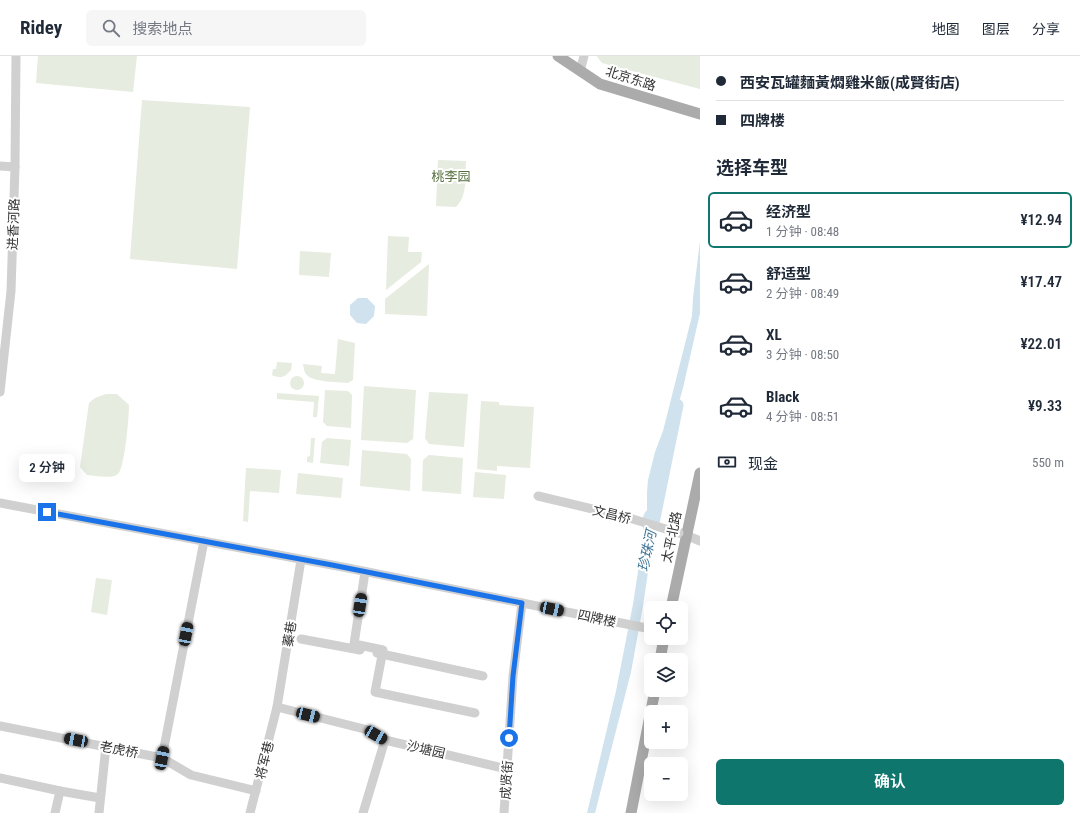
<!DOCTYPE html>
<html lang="zh">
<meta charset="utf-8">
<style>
:root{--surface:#fff;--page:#f6f6f7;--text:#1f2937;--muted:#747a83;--line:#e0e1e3;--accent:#0f766e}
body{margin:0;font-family:"Roboto Condensed","Noto Sans SC",sans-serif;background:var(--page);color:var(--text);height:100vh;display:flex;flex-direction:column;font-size:15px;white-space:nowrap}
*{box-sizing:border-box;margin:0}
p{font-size:13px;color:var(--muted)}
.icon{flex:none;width:22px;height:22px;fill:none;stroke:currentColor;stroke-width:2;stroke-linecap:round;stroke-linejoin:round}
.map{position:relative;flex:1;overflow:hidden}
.drawer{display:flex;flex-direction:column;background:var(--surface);width:380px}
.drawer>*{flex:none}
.top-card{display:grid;align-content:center;height:88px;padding:0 16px;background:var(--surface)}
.fabs{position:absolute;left:644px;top:545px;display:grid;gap:8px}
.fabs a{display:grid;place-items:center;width:44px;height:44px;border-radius:6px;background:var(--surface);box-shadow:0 4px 16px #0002;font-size:20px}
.end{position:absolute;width:18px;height:18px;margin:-9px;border:5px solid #1a73e8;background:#fff;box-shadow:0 0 0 2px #fff}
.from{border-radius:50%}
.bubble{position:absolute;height:28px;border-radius:6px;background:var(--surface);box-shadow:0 4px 16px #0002;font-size:13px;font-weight:600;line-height:28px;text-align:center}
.car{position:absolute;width:12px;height:24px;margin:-12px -6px;border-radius:5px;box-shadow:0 0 3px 1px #0007;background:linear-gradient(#222 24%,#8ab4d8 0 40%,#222 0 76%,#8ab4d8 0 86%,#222 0)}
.top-card b{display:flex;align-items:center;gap:14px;height:38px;font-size:15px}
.top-card b+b{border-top:1px solid var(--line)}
.top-card i{width:10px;height:10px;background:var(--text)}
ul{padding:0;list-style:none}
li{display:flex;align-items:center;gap:12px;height:56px;margin:0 8px 6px;padding:0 8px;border:2px solid transparent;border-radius:6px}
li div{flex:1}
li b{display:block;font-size:15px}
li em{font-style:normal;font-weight:600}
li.on{border-color:var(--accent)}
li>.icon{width:36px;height:36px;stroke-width:1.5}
h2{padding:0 16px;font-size:18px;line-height:48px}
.pay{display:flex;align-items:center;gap:10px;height:44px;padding:0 16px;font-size:15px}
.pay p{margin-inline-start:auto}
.button{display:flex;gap:8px;margin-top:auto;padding:8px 16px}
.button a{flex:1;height:46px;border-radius:6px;background:var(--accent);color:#fff;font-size:16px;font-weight:600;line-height:46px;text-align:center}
header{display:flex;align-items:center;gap:24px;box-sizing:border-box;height:56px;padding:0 20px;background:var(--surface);border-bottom:1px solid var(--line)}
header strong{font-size:19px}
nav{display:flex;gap:22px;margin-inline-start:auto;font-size:14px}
.search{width:280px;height:36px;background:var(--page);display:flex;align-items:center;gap:10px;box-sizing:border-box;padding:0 14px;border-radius:6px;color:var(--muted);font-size:15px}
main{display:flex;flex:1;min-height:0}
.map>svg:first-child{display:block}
</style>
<header>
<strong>Ridey</strong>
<div class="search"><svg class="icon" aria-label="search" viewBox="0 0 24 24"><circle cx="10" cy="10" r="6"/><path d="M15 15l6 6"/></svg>搜索地点</div>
<nav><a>地图</a><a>图层</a><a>分享</a></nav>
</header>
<main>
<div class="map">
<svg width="700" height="757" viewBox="0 0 700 757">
<rect width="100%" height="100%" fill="#fff"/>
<g fill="#e6ecdf">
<polygon points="38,0 137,0 133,36 36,27"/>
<polygon points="597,0 700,0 700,33 602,7 598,2"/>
<polygon points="142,44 250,51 237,213 130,203"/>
<path d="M438 104 466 105C465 119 468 140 456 151L436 150Z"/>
<polygon points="388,180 409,181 408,196 422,196 421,206 386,234"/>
<polygon points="300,195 331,197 329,221 299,219"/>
<polygon points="429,208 427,260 385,258 385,243"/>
<path d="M338 283 355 287 353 324 348 327C339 326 314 326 308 320 304 317 304 313 303 308L322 310 321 317 335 318Z"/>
<path d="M277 306 292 307 291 314C285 321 281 323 272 319L273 313H276Z"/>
<circle cx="297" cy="327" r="7"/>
<polygon points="364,330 416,334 413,383 407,387 361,384"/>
<polygon points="325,334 348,335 352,339 351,372 327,370 323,366"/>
<polygon points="429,336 468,338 464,391 429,388 425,382"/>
<polygon points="277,337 319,340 317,361 313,361 314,346 277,343"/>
<path d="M106 338H117L129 349C129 360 125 411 118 418 113 423 95 420 87 419L80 411 89 347 95 342Z"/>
<polygon points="481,345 499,346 499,349 534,351 530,412 497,410 497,415 477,413"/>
<polygon points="311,382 315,382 313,407 307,406 307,401 310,400"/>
<polygon points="327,382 351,384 349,410 320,407 322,386"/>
<polygon points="362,394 407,398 411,403 410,435 360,430"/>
<polygon points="429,399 463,402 461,438 422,435 423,404"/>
<polygon points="246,412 281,414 279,437 250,435 248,466 243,465"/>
<polygon points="475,416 506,419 504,443 473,441"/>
<polygon points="298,417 343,422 341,442 296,438"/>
<polygon points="96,522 112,524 107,559 91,556"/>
</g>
<g fill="#cfe2ee">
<path d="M700 185V257L683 332 665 395 657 434 654 476 643 550 631 616 595 757H587L616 635 633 548 644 477C642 469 641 460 647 454V436L648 424 655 396 663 375 692 260 693 242Z"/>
<polygon points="358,242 367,242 375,250 374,260 366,268 357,267 350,259 350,249"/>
</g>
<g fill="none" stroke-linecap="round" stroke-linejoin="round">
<polyline stroke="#cfe2ee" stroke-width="13" points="653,467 677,349"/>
<g stroke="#d0d0d0" stroke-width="9">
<polyline points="580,15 584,0"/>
<polyline points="0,110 15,111"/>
<polyline points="0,336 11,235 15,111 16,0"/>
<polyline points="538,440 626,461"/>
<polyline points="0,447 348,512 651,573"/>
<polyline points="681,477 700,485"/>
<polyline points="365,516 354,588 383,594 375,636 475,657"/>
<polyline points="301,583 360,594"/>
<polyline points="377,597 483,620"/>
<polyline points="277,651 368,674 385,684 507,713"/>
<polyline points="0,670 162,702 191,719 256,735"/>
<polyline points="162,702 204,485"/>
<polyline points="0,722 60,735 55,757"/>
<polyline points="60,735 100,742"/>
<polyline points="99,757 106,690"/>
<polyline points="250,757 277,651 301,504"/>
<polyline points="363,757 385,684"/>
<polyline points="504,757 513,620 522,547"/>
</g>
<g stroke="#ababab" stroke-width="11">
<polyline points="558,0 600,28 700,58"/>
<polyline points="671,552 700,417"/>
<polyline points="660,604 664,582"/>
<polyline points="631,757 655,634"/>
</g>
<polyline stroke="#d0d0d0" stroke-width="9" points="626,461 679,477"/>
</g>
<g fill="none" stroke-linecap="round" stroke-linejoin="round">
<polyline stroke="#1a73e8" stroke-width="5" points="47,456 332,509 522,547 513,620 509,682"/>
</g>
<g text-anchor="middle" stroke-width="4" stroke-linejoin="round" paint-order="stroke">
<g font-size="13" fill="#333" stroke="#fff">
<text transform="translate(631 22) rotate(18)" y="5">北京东路</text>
<text transform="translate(13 168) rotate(-88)" y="5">进香河路</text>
<text transform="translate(612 458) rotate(14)" y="5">文昌桥</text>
<text transform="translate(671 481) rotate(-78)" y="5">太平北路</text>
<text transform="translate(597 562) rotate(12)" y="5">四牌楼</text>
<text transform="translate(289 578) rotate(-81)" y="5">蓁巷</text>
<text transform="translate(119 693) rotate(11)" y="5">老虎桥</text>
<text transform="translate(426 693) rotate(13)" y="5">沙塘园</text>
<text transform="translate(264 704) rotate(-76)" y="5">将军巷</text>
<text transform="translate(506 724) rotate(-86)" y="5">成贤街</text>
</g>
<g font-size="13" fill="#56703f" stroke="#fff">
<text x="451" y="125">桃李园</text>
</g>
<g font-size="14" font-style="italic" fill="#3f7597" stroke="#fff">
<text transform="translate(647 495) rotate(-78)" y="5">珍珠河</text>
</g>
</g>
</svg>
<div class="fabs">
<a><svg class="icon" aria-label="locate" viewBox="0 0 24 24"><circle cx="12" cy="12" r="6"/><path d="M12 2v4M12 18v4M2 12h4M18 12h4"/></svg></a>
<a><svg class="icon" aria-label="layers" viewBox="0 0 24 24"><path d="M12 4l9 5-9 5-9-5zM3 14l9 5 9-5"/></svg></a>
<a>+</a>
<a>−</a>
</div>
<i class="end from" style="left:509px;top:682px"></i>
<i class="end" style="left:47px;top:456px"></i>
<div class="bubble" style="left:19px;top:398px;width:56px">2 分钟</div>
<i class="car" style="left:360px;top:549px;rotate:9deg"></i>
<i class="car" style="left:552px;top:553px;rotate:102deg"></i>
<i class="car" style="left:186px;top:578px;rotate:11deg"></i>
<i class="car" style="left:308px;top:659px;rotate:104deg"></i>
<i class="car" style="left:376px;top:679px;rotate:120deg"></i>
<i class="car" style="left:76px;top:684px;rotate:281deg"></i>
<i class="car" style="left:162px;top:702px;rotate:11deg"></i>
</div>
<section class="drawer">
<div class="top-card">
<b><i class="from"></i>西安瓦罐麵黃燜雞米飯(成賢街店)</b>
<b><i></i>四牌楼</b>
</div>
<h2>选择车型</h2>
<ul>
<li class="on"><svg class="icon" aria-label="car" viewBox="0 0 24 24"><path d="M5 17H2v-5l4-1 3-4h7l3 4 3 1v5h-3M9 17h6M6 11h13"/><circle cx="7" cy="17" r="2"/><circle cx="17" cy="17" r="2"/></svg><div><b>经济型</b><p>1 分钟 · 08:48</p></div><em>¥12.94</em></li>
<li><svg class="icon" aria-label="car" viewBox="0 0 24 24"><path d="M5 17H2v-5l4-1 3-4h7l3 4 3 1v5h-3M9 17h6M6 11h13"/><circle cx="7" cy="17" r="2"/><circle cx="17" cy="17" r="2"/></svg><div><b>舒适型</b><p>2 分钟 · 08:49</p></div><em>¥17.47</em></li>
<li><svg class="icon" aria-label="car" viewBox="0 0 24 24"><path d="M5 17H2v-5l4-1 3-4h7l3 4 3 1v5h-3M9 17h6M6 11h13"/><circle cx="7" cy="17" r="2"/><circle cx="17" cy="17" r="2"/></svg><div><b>XL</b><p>3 分钟 · 08:50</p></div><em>¥22.01</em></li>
<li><svg class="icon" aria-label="car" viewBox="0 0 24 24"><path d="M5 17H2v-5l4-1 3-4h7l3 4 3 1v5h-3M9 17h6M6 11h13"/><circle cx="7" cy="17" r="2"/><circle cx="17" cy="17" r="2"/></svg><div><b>Black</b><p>4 分钟 · 08:51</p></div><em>¥9.33</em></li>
</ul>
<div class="pay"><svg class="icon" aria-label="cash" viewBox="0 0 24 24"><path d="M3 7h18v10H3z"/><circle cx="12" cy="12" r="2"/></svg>现金<p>550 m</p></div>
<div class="button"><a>确认</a></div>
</section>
</main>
